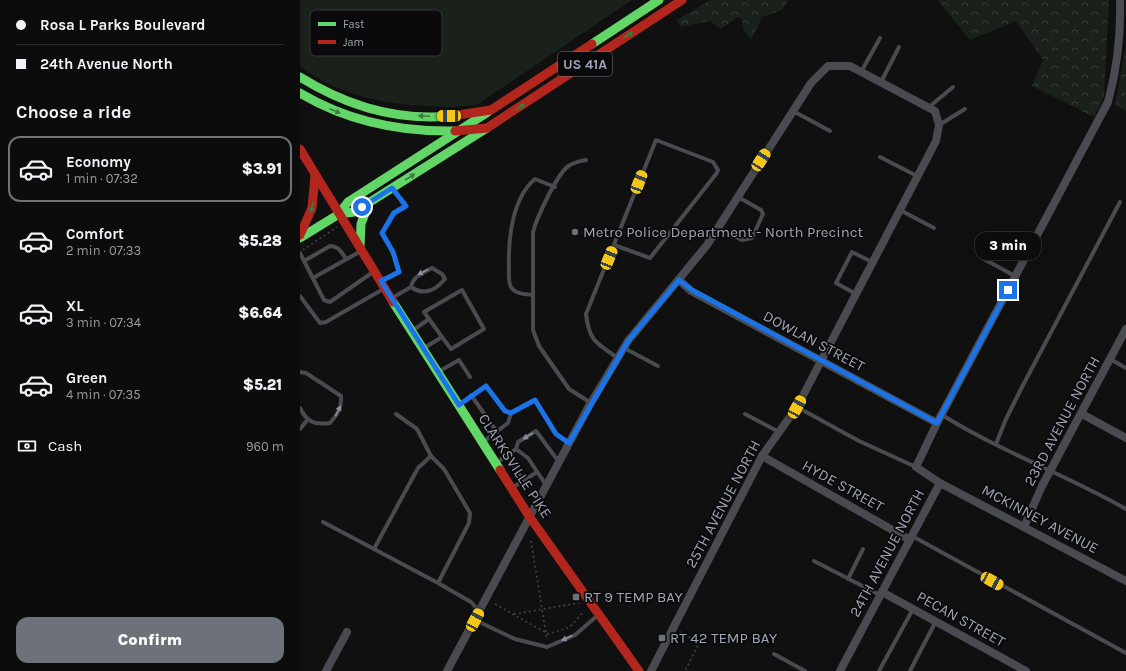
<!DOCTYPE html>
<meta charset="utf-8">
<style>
:root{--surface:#0c0c0c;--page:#1a1a1a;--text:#f1f3f6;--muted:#9a9b9d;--line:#2c2c2d;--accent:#6d7179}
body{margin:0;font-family:Karla,sans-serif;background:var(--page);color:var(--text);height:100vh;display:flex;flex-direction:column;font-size:15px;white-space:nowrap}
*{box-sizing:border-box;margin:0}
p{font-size:13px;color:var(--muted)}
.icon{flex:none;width:22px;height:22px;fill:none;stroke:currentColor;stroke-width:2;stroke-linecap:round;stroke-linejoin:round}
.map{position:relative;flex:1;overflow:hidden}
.details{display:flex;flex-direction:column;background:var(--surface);width:300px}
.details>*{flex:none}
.top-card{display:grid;align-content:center;height:88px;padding:0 16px;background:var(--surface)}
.end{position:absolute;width:18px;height:18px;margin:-9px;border:5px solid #1a73e8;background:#fff;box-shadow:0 0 0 2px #fff}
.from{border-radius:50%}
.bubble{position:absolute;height:28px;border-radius:12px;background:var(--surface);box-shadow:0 2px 10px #0003,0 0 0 1px var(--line);font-size:13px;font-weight:800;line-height:28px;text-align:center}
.car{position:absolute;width:12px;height:24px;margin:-12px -6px;border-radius:5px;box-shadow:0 0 3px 1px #0007;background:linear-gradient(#f5c518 24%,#345 0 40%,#f5c518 0 76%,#345 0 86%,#f5c518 0)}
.top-card b{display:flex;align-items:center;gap:14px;height:38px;font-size:15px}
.top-card b+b{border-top:1px solid var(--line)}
.top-card i{width:10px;height:10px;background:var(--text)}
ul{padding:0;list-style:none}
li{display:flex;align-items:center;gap:12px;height:66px;margin:0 8px 6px;padding:0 8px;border:2px solid transparent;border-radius:12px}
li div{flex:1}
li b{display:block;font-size:15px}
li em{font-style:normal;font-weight:800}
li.on{border-color:var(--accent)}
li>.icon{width:36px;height:36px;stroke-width:1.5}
h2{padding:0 16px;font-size:18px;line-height:48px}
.pay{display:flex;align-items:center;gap:10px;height:44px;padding:0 16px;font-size:15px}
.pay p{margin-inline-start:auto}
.primary-button{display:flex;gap:8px;margin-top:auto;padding:8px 16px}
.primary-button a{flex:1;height:46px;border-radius:12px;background:var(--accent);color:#fff;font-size:16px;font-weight:800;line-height:46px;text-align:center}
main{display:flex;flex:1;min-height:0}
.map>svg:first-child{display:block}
</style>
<main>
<section class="details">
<div class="top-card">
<b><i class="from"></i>Rosa L Parks Boulevard</b>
<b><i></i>24th Avenue North</b>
</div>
<h2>Choose a ride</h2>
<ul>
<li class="on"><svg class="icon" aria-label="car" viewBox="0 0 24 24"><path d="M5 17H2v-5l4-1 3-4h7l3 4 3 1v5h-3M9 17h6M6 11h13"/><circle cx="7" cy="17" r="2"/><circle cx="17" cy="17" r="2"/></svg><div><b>Economy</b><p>1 min · 07:32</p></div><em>$3.91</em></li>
<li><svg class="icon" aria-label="car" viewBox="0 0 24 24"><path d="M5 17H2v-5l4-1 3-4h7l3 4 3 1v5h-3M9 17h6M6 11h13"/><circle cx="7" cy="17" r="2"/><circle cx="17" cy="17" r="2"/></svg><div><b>Comfort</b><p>2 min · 07:33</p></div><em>$5.28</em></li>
<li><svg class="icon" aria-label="car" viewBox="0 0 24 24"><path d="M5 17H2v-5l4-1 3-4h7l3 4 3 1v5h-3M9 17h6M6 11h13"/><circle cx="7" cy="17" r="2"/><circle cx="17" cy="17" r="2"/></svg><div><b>XL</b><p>3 min · 07:34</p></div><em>$6.64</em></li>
<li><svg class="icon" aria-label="car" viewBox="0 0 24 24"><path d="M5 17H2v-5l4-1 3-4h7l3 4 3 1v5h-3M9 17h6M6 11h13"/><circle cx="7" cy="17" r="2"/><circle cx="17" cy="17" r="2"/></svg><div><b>Green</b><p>4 min · 07:35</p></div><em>$5.21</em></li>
</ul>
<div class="pay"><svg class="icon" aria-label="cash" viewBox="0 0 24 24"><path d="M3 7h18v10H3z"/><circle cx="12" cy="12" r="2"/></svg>Cash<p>960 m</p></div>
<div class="primary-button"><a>Confirm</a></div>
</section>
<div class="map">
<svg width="826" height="671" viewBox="0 0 826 671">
<defs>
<pattern id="forest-crowns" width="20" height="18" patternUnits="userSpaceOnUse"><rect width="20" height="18" fill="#1a201a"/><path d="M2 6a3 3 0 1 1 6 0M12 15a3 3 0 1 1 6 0" fill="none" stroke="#383d39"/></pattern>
</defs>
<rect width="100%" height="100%" fill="#101010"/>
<path fill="#1a201a" d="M0 0H332L178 104C160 108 144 107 126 106 80 104 37 94 0 66Z"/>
<g fill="url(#forest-crowns)">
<polygon points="410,0 488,0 482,10 462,17 451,40 443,29 442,19 438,17 421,29 410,21 380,27 377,20"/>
<polygon points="638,0 809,0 804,97 794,117 732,86 743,60 716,21 670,40"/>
<polygon points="826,45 826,111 815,105"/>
</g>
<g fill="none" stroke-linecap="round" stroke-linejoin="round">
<g stroke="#45474b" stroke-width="1.5" stroke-dasharray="2 3" stroke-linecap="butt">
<polyline points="3,250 37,227"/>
<polyline points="231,541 247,640"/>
<polyline points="195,604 248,634 270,627 284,611"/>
<polyline points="214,614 279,603"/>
<polyline points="380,632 399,643 385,671"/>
</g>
<g stroke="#4a4b50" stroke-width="4">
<polyline points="561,72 580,38"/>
<polyline points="581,82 599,47"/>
<polyline points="629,107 653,87"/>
<polyline points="493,111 530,131"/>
<polyline points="639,125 665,109"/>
<polyline points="580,157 617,176"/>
<path d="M286 160C280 161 271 163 266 168 255 179 237 217 233 232V330L239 346 269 389 291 403"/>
<polyline points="600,210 634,228"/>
<polyline points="418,228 442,240 452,238 463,214 461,210 438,197"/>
<path d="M314 245 350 258 416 174 418 170 413 162 356 140 286 314C289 341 296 343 318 358"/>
<polyline points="0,253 24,300 30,302 73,272"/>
<polyline points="682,258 715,276"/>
<path d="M4 261 30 246C39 246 42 253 46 259"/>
<polyline points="13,278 61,251"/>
<polyline points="81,281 99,272 93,252 82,233 93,213 105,206 93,188"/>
<polyline points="556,294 536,283 552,252 572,262"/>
<path d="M233 295C225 294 215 294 211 287 208 282 209 274 209 268 208 240 212 198 235 179L255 187"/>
<polyline points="0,296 20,323 26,322 85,288"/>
<path d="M92 298 111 287C113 276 123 273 132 268L142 274 145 279C135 291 124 296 111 287"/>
<polyline points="129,319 142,337"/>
<polyline points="112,331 129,319 124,312 162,290 184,329 151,349 142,337 124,348"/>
<polyline points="324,348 358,366"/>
<polyline points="810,359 826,368"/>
<path d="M0 372 6 373 41 396C42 408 37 415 30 423 14 425 7 422 0 408"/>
<polyline points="138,372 159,360 170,377"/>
<polyline points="171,395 197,432"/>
<polyline points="159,405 186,386 205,411 211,413 235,400 256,434 269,443"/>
<polyline points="497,407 559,441 616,467"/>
<polyline points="96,414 117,429 131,456"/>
<polyline points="445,414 479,432"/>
<path d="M642 415C700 451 766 475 826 509"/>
<polyline points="0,429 8,419"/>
<polyline points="183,442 208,423 211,413"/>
<polyline points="696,444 706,419 722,387 820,202"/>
<polyline points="216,449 228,458 246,485"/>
<polyline points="207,456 223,480"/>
<polyline points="196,463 216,449 218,442 236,431 259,462"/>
<polyline points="212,488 237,472"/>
<polyline points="23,522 74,549"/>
<polyline points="612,536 826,653"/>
<polyline points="514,561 580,595"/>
<polyline points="548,579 563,549"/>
<polyline points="138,583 74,549 118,468 131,456 144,469 170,513 169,523 138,583 171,602 179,611"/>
<polyline points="175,620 215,639 247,647 275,635 298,615"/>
<polyline points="474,654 505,671"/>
<polyline points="579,671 613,609"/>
<polyline points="610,671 636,621"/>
</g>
<g stroke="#4a4b50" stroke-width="8">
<path d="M820 0C821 34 817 69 808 102L637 423 616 467 640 483 826 581"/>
<polyline points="379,280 391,291 637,423"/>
<polyline points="782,414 826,438"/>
<polyline points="462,456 610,540"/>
<polyline points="724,527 742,486 826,329"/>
<polyline points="582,592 726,671"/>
<polyline points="26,671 47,632"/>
<polyline points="147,671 289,406 328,341 407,245 511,83 528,66 550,66 635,111 639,125 636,141 497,407 462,456 351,671"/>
<polyline points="540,671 640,483"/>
</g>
<g stroke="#63d668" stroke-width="9">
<polyline points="292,44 359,0"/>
<path d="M0 77C45 105 97 121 151 116"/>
<path d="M0 93C47 121 101 132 155 131"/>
<polyline points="39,214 48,202 188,112"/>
<polyline points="0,238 39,214 54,212 187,128"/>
<polyline points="60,246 61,224 69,203"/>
<polyline points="93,302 200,470"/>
</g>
<g stroke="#b3261e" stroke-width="9">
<polyline points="151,116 191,110 292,44"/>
<polyline points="155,131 187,128 382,0"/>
<polyline points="0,149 93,302"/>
<polyline points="0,235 12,208 15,176"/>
<polyline points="200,470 229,516 339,671"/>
</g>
</g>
<defs><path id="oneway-solid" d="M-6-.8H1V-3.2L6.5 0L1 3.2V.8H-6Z"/></defs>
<g fill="#3b7a3f">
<use href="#oneway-solid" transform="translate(328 35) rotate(-33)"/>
<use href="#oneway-solid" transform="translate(220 107) rotate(-33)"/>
<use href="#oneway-solid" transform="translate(35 111) rotate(22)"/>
<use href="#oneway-solid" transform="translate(124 116) rotate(-177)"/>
<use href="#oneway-solid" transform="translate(110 177) rotate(-32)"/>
<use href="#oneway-solid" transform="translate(12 207) rotate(102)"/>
</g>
<g fill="#8a8e9a">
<use href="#oneway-solid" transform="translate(123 272) rotate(153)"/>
<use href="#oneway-solid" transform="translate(38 411) rotate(-63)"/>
<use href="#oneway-solid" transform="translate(228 436) rotate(148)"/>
<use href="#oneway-solid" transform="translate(267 638) rotate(156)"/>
</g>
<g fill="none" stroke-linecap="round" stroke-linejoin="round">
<polyline stroke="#1a73e8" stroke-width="5" points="62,207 92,188 106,206 94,213 82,233 93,252 99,272 81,281 159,405 186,386 205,411 211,413 235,400 256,434 269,443 328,341 379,280 392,290 637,423 708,290"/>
</g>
<g fill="#6d7179" stroke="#0a0a0c" stroke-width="1.5">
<circle cx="275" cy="232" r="4"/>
<rect x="272" y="593" width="8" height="8" rx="2"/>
<rect x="358" y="634" width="8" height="8" rx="2"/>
</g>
<g text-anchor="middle" stroke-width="3.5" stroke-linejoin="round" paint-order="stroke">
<rect fill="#0a0a0c" stroke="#727680" stroke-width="1" x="258" y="52" width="54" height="24" rx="3"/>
<g font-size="14" font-weight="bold" fill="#9fa5b2">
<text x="285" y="69">US 41A</text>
</g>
<g font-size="15" fill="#9fa5b2" stroke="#0a0a0c" text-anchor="start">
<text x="283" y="237">Metro Police Department - North Precinct</text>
<text x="284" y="602">RT 9 TEMP BAY</text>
<text x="370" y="643">RT 42 TEMP BAY</text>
</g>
<g font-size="15" fill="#9fa5b2" stroke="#0a0a0c">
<text transform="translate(514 341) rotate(28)" y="5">DOWLAN STREET</text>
<text transform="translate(762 421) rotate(-62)" y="5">23RD AVENUE NORTH</text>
<text transform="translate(215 466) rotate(57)" y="5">CLARKSVILLE PIKE</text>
<text transform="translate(543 486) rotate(29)" y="5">HYDE STREET</text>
<text transform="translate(423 504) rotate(-62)" y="5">25TH AVENUE NORTH</text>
<text transform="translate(740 519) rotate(28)" y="5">MCKINNEY AVENUE</text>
<text transform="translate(587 553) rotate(-62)" y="5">24TH AVENUE NORTH</text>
<text transform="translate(661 619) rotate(29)" y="5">PECAN STREET</text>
</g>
</g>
<rect x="10" y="10" width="132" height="46" rx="6" fill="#0a0a0c" stroke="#37383e" stroke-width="1"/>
<rect x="18" y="22" width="18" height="4" fill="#63d668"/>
<rect x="18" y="40" width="18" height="4" fill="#b3261e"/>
<g font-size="11" fill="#9fa5b2">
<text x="43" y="28">Fast</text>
<text x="43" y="46">Jam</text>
</g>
</svg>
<i class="end from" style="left:62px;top:207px"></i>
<i class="end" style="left:708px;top:290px"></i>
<div class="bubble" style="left:675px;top:232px;width:66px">3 min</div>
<i class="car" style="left:149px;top:116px;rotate:270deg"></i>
<i class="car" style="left:461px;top:160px;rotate:33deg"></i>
<i class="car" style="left:339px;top:182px;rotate:21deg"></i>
<i class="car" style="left:309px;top:258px;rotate:22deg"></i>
<i class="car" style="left:497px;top:407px;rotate:28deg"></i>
<i class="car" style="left:692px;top:581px;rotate:119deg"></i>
<i class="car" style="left:175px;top:620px;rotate:28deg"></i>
</div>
</main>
